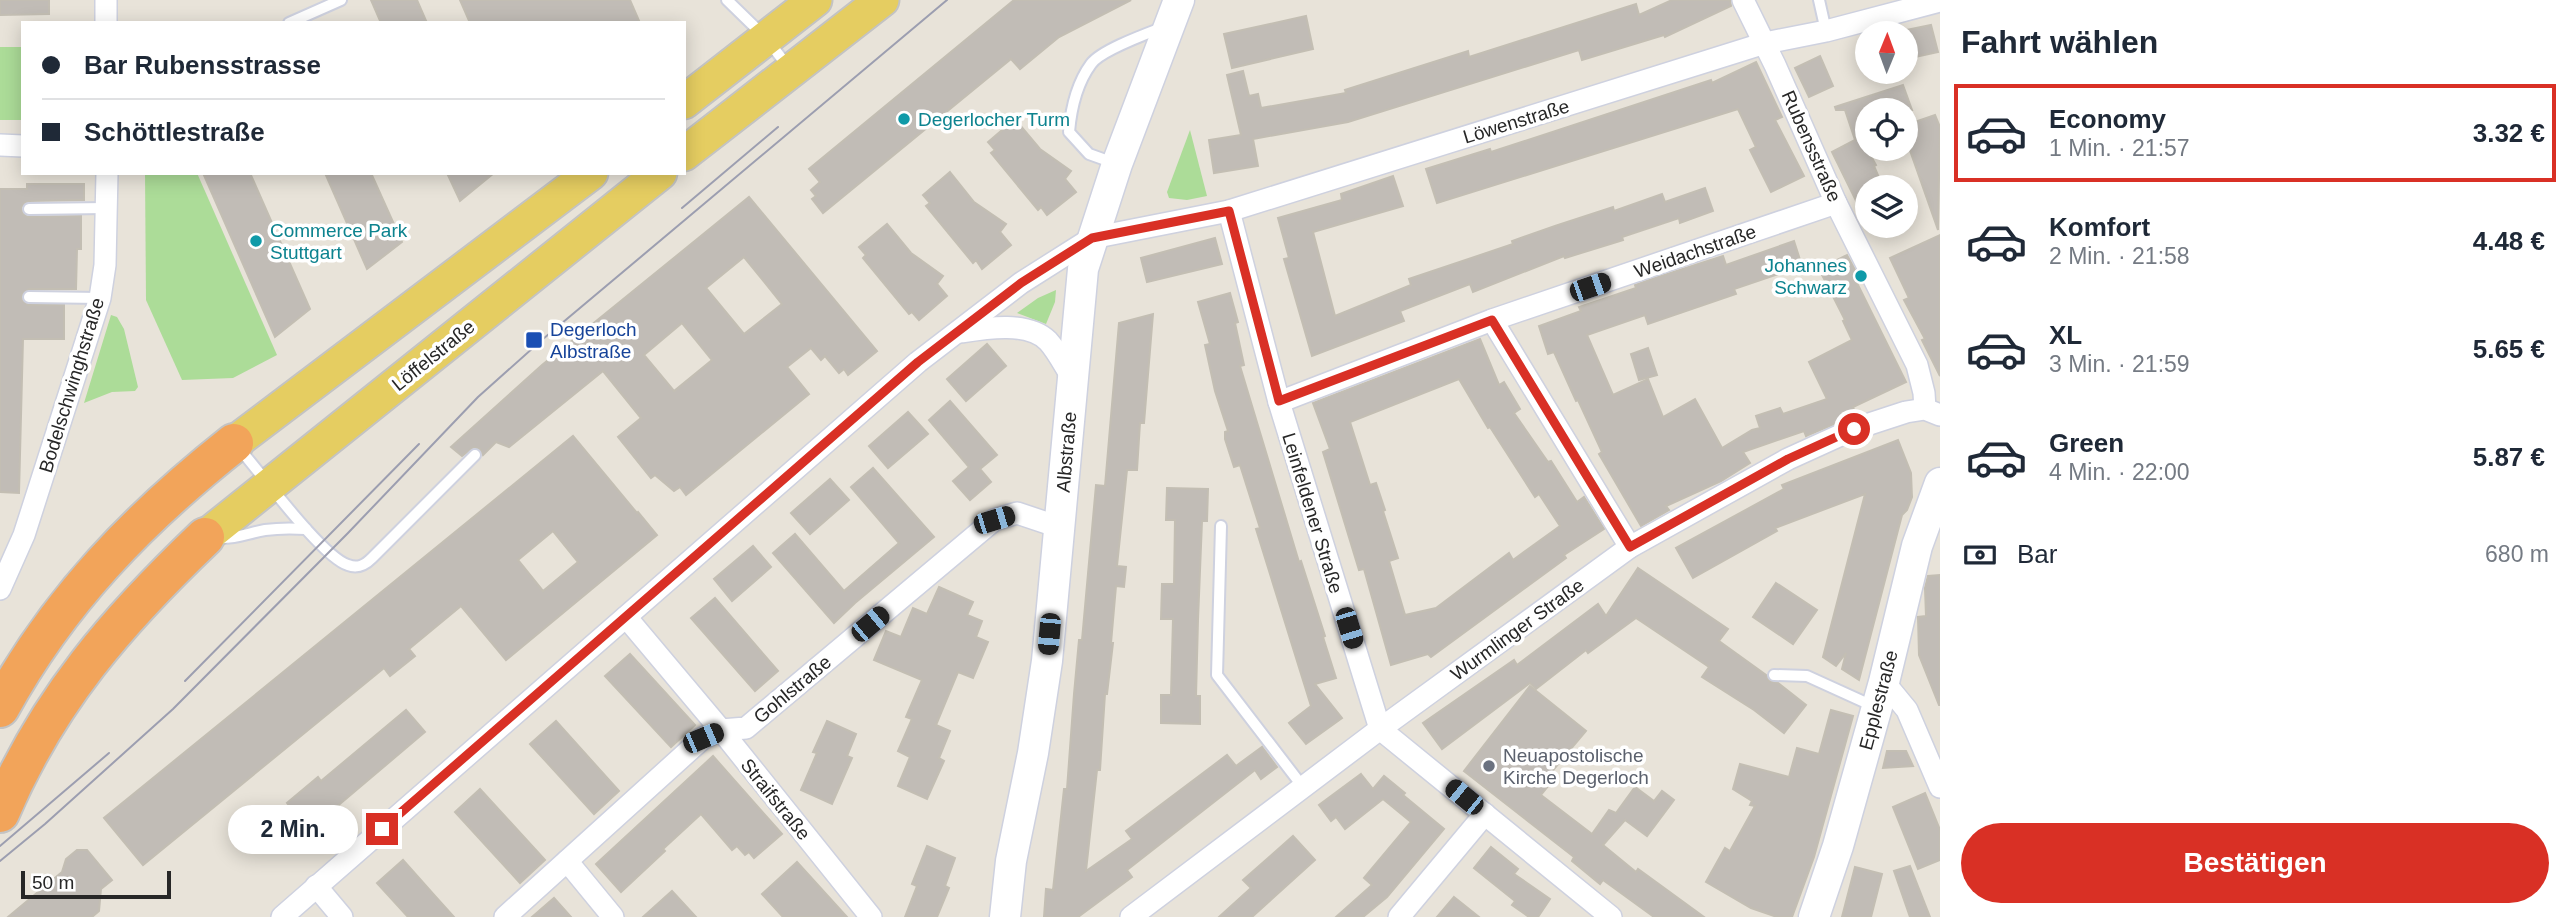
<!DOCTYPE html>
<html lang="de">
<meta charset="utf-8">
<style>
:root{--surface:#fff;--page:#f6f6f7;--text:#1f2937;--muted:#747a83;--line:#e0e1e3;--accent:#d93025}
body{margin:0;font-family:Helvetica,sans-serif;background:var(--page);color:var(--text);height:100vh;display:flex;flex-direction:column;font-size:26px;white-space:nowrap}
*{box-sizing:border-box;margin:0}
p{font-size:23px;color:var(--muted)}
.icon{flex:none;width:38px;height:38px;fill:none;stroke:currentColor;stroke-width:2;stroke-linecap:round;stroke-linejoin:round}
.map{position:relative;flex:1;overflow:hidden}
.drawer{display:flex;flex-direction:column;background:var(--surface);width:630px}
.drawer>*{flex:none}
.banner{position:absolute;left:21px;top:21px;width:665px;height:154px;border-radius:0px;box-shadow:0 4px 18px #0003;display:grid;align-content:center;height:154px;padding:0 21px;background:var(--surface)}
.needle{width:46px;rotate:1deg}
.fabs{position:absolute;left:1855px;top:21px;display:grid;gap:14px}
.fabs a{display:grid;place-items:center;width:63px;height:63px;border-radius:50%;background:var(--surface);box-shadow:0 4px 18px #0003;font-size:35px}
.scale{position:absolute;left:21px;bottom:18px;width:150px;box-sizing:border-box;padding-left:7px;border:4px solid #272727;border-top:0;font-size:19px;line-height:24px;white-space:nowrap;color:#272727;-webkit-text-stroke:5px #fff;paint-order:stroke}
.end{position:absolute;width:32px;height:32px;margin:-16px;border:9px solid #d93025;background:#fff;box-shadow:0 0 0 4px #fff}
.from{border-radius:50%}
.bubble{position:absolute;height:49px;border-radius:24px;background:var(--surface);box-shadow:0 4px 18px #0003;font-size:23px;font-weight:700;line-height:49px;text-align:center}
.car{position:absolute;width:21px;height:42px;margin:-21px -10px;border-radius:9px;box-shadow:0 0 5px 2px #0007;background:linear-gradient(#222 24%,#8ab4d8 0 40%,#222 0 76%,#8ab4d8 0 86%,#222 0)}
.banner b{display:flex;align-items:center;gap:24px;height:66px;font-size:26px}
.banner b+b{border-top:2px solid var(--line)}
.banner i{width:18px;height:18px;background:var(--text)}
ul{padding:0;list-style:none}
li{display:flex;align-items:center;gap:21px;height:98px;margin:0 14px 10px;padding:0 7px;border:4px solid transparent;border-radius:0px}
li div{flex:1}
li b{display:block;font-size:26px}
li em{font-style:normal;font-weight:700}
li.selected{border-color:var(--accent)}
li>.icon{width:63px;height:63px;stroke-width:1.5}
h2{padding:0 21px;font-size:32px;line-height:84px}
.pay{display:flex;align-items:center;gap:18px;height:77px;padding:0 21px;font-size:26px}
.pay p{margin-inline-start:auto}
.action{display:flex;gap:14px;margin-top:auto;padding:14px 21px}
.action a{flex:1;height:80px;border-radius:42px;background:var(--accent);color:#fff;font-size:28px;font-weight:700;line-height:80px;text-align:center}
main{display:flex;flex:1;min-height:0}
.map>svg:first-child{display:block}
</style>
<main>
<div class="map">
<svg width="1940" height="917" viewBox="0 0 1940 917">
<rect width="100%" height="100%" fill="#e8e3d9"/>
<g fill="#acdc98">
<rect x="0" y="47" width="23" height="73"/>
<polygon points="1190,130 1207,196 1187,200 1169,198 1167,192"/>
<polygon points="145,173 197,173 277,355 233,378 182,380 146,300"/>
<polygon points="1056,290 1055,302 1046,324 1017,313 1038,298"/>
<polygon points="111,315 117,317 124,329 138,387 135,391 112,392 84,403"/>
</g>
<g fill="#c1bcb6" stroke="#c3beb3" stroke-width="2" fill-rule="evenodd">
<polygon points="0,0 49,0 49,14 0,15"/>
<polygon points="371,0 417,0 427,23 381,23"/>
<polygon points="460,0 630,0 640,23 470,23"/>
<polygon points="1014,0 1131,0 1059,37 1020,69 1011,59 823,213 812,199 816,196 811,190 820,182 809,169"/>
<polygon points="1672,0 1730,0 1731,6 1665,37 1664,35 1582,60 1579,50 1348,122 1253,139 1258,166 1214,173 1209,140 1241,135 1227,75 1243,71 1249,96 1258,94 1261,108 1346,93 1345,90 1468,51 1469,57 1636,4 1639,15"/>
<polygon points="1306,16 1313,49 1232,68 1224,34"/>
<polygon points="1931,25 1938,52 1906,59 1906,30"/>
<polygon points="1820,56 1833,86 1809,97 1795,68"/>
<polygon points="1756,62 1782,117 1775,120 1804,176 1771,192 1750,150 1756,147 1738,109 1437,203 1426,169 1490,149 1491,152 1711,80 1712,83"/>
<polygon points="1903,85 1912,110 1867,110 1867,149 1876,165 1874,166 1883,187 1867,187 1867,223 1832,152 1855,140 1845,110 1836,110 1835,107"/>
<polygon points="1935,115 1940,127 1938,230 1906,139 1906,125"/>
<polygon points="1015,119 1040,149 1071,171 1065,179 1076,192 1047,215 1041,207 1038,210 991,153 995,150 988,142"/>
<polygon points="950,172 974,202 1006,224 1000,232 1011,245 982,269 976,260 973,263 926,206 930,203 923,195"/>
<polygon points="203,173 250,173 310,309 275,337"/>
<polygon points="325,173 371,173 402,242 367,269"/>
<polygon points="447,173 494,173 460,201"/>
<polygon points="1393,176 1403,206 1313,232 1335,316 1411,285 1409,279 1513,244 1512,241 1555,226 1613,207 1614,211 1662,194 1665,202 1705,188 1713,211 1680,223 1679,218 1622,237 1623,240 1565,258 1564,256 1473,292 1470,284 1400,311 1404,321 1312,356 1284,259 1289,258 1278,218 1342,200 1341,194"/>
<polygon points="27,184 84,184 84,200 29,201 24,203 21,208 23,214 28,217 81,216 81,249 77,249 76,289 29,289 22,294 22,300 28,305 64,305 64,339 23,339 19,493 0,492 0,189 27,189"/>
<path d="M749 197 877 351 848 375 844 369 839 373 825 356 821 360 811 348 787 367 809 394 686 495 680 487 674 491 655 475 651 478 618 437 641 418 603 371 509 447 496 442 483 455 480 449 474 447 462 456 451 447 542 365ZM744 257 782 304 744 334 706 288ZM682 323 712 360 674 391 644 355Z"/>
<polygon points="887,224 911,253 943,276 937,284 947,296 919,320 912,312 909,314 863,258 866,255 859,247"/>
<polygon points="1940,235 1940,376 1922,340 1925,339 1904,300 1909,298 1890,258"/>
<polygon points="1215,238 1222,264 1147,282 1141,258"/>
<polygon points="1794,241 1802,266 1734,289 1736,294 1648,324 1645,315 1587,335 1613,395 1648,379 1663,417 1695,399 1722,448 1752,430 1760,428 1756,416 1780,408 1783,414 1827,399 1809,362 1852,340 1843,321 1845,320 1819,269 1847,255 1861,281 1857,283 1906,382 1853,407 1856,415 1808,435 1806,436 1804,431 1743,452 1750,463 1721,481 1666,506 1669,510 1641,526 1599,454 1602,452 1578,400 1576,401 1554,352 1548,354 1539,326 1581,311 1579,307 1636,288 1635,285 1655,278 1723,256 1726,265"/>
<polygon points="1230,293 1238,322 1235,323 1244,365 1240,366 1299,562 1301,561 1325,636 1323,637 1336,678 1315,684 1342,718 1306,744 1289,723 1311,706 1256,529 1260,528 1240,465 1234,467 1225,439 1225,432 1228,431 1215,391 1205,345 1210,344 1198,302"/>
<polygon points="1153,314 1144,423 1140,423 1137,470 1127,470 1117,566 1126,567 1124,587 1116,586 1111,643 1113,643 1107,694 1105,694 1100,770 1097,770 1086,871 1132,839 1126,831 1227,755 1236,766 1262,747 1277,767 1261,779 1255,770 1127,870 1132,877 1078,917 1044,917 1046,889 1053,890 1064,789 1067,789 1074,694 1079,640 1082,640 1096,485 1105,486 1119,323"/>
<path d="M1480 339 1499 385 1504 382 1520 409 1514 413 1548 462 1551 461 1577 502 1584 497 1604 529 1564 555 1566 558 1431 657 1428 654 1391 665 1364 569 1359 570 1323 452 1330 449 1313 403ZM1459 379 1488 428 1490 427 1535 497 1539 494 1560 526 1513 560 1509 553 1436 608 1405 615 1389 561 1398 558 1383 511 1385 510 1376 483 1370 485 1350 422Z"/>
<polygon points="987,344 1006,366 966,401 947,379"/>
<polygon points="1648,348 1657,375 1639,380 1631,354"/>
<polygon points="950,401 997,455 980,469 991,482 970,500 953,481 969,467 929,420"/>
<polygon points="908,412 928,434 888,468 869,446"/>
<path d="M573 436 637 513 638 512 657 535 506 660 461 606 409 649 415 656 390 676 384 668 143 865 104 818ZM553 531 578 562 543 591 518 560Z"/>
<polygon points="1898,440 1911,473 1912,497 1907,510 1902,515 1859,680 1842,669 1846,653 1836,666 1823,657 1865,494 1775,528 1777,531 1693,578 1676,548 1784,489 1782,485"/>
<polygon points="873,468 934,537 855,603 834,623 773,553 795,534 844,591 899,543 851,487"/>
<polygon points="830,479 849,500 810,534 791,513"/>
<polygon points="1167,488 1208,489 1207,521 1202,521 1198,620 1196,696 1200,696 1200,724 1161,723 1161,695 1171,695 1173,619 1161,619 1162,584 1174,584 1175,520 1166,520"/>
<polygon points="753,546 771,567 732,601 714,579"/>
<polygon points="1638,568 1728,629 1719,641 1766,675 1769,681 1778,683 1806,705 1784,733 1754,710 1702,677 1709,667 1636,618 1588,653 1586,650 1536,689 1530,683 1442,749 1423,723 1514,660 1517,665 1598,604 1606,616"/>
<polygon points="1940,575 1940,705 1939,705 1919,655 1918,617 1926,616 1925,588 1928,576"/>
<polygon points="1776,583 1817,610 1793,644 1753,617"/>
<polygon points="939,587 973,602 967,615 982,621 976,637 988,642 973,678 958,672 936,725 950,731 939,758 944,761 927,799 898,786 910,757 898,751 912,719 906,717 922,680 874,660 886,631 901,637 913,608 927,614"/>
<polygon points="715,598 778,671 755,691 691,618"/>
<polygon points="630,654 695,725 671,747 605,676"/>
<polygon points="1530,686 1586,731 1554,769 1549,777 1553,780 1541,795 1592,834 1609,810 1616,813 1635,787 1654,801 1662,791 1674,800 1647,836 1625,820 1603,845 1636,872 1638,869 1704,917 1654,917 1603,880 1600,884 1572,861 1574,857 1464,771"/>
<polygon points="406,710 425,732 309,830 287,803 318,777 321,781"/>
<polygon points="1831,710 1853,716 1814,857 1792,917 1777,917 1751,908 1706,882 1725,848 1730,851 1755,806 1750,805 1752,801 1733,789 1740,764 1789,777 1797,748 1819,754"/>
<polygon points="556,721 619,791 594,814 530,744"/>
<polygon points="827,721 856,734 847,756 852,758 832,804 801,790 817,753 813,752"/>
<polygon points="1887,751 1906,751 1913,766 1883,768"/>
<polygon points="713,756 782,834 754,858 749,852 745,855 737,846 732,850 701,814 663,849 665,851 621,892 596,864"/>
<polygon points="1361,774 1373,789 1384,776 1405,793 1403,795 1444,829 1387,897 1363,917 1336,917 1372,885 1364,878 1411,822 1383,799 1345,829 1336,817 1331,821 1319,805"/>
<polygon points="480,789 545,860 520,883 455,812"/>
<polygon points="1925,793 1940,830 1940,860 1918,869 1893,807"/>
<polygon points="1293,836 1315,860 1252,917 1219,917 1251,888 1243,880"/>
<polygon points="927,846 955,858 945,886 949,888 937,917 905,917 917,886 912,884"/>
<polygon points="1491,847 1518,869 1514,874 1550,899 1538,917 1529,917 1512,905 1515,901 1474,868"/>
<polygon points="77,850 87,850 112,880 101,889 99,911 92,917 8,917 62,872 66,859"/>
<polygon points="403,860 435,896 454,917 408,917 377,883"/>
<polygon points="797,862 847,917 783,917 762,894"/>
<polygon points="1910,866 1930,917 1910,917 1894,871"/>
<polygon points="1855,867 1882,874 1871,917 1842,917"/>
<polygon points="672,891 696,917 643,917"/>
<polygon points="1454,897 1479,917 1437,917"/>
<polygon points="554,898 571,917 532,917"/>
</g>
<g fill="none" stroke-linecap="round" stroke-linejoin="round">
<g stroke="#ced1df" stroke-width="14">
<g id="lane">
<polyline points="727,0 767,39 788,67"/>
<polyline points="1819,0 1826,31"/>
<polyline points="289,23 341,0"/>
<path d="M1114 163 1089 154 1069 132C1071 109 1077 83 1091 64 1101 50 1146 34 1164 27"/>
<polyline points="29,209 106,208"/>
<polyline points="29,297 100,298"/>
<path d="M238 447C260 472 322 557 348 565 358 569 365 565 372 558L475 455"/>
<polyline points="1221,526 1217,675 1303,787"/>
<path d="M219 538C236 539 248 533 265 530 279 528 292 528 306 529"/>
<polyline points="1774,675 1807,676 1873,706"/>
</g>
</g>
<g stroke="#ced1df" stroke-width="24">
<g id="street">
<polyline points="106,0 106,23"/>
<polyline points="1743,0 1775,65 1836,203 1917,365 1924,393 1925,409"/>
<polyline points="0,145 23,146"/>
<polyline points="1229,211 1279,402 1380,729 1611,917"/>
<polyline points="1492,320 1630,547"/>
<path d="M961 332C986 328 1028 321 1048 341 1058 352 1065 367 1073 379"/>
<polyline points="1279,402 1492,320 1836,203"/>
<polyline points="0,589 24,535 100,298 105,265 107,173"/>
<polyline points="626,617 721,730 871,917"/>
<polyline points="1884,682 1907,710 1940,787"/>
<polyline points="567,861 613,917"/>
<polyline points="316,886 342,917"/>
<polyline points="282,917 918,362 1021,283 1092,238 1229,211 1765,43 1826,31 1940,1"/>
<polyline points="505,917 703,738 721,730 746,728 994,520 1017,513 1059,527"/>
<polyline points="1131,917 1380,729 1630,547 1788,459 1854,429 1906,412 1925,409 1940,415"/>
<polyline points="1399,917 1485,814"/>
</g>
</g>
<g stroke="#ced1df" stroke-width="33">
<g id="secondary">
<polyline points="1005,917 1011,861 1033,753 1047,661 1083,269 1117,164 1179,0"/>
<polyline points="1814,917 1838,846 1884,682 1917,546 1940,483"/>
</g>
</g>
<g stroke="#c3c3c3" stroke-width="37">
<g id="primary">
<polyline points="684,102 815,0"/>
<polyline points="684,154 882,0"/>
<polyline points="234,443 591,173"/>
<polyline points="205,537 660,173"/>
</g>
</g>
<g stroke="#c3c3c3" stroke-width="42">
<g id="highway">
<path d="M0 708C59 600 138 519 234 443"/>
<path d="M0 813C48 700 118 620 205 537"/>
</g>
</g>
<use href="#lane" stroke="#fff" stroke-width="10"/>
<use href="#street" stroke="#fff" stroke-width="21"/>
<use href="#secondary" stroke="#fff" stroke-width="30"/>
<use href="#primary" stroke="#e5cd61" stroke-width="33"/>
<use href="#highway" stroke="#f2a45a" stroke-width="38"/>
<g stroke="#9c9eb0" stroke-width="2">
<polyline points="682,208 778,127"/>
<polyline points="185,681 419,444"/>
<polyline points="0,846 109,753"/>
<polyline points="0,861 45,824 173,709 348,533 478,397 543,339 947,0"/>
</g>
</g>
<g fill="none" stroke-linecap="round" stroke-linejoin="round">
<polyline stroke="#d93025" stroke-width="9" points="382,829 918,362 1021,283 1092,238 1229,211 1279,401 1492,320 1630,547 1788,459 1854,429"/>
</g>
<g fill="#0f9aa8" stroke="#fff" stroke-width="2.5">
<circle cx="904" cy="119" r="7"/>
<circle cx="256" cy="241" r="7"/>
<circle cx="1861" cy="276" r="7"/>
</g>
<rect fill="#1a4fb4" stroke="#fff" stroke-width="2.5" x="525" y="331" width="18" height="18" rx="3.5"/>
<circle fill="#6b7280" stroke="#fff" stroke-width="2.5" cx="1489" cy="766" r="7"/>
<g text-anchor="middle" stroke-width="7" stroke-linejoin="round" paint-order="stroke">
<g font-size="19" fill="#0d838f" stroke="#fff" text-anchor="start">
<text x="918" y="126">Degerlocher Turm</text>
<text x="270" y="237">Commerce Park<tspan x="270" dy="22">Stuttgart</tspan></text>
<text x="1847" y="272" text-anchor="end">Johannes<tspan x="1847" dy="22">Schwarz</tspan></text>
</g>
<g font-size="19" fill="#272727" stroke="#fff">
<text transform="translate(1516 121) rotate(-17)" y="7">Löwenstraße</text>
<text transform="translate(1812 146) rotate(66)" y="7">Rubensstraße</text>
<text transform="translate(1695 251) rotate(-19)" y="7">Weidachstraße</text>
<text transform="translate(433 355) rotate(-39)" y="7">Löffelstraße</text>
<text transform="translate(71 385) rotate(-73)" y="7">Bodelschwinghstraße</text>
<text transform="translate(1066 452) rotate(-85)" y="7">Albstraße</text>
<text transform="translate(1313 513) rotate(73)" y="7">Leinfeldener Straße</text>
<text transform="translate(1517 629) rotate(-36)" y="7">Wurmlinger Straße</text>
<text transform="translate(792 689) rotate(-40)" y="7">Gohlstraße</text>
<text transform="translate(1878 700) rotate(-75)" y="7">Epplestraße</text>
<text transform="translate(776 799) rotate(51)" y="7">Straifstraße</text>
</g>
<g font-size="19" fill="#164399" stroke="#fff" text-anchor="start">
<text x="550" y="336">Degerloch<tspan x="550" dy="22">Albstraße</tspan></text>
</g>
<g font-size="19" fill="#5b616d" stroke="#fff" text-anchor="start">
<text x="1503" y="762">Neuapostolische<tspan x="1503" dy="22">Kirche Degerloch</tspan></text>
</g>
</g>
</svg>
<div class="fabs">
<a><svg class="needle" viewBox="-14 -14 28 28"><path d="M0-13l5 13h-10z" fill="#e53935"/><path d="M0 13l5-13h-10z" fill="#747a83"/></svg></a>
<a><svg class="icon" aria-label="locate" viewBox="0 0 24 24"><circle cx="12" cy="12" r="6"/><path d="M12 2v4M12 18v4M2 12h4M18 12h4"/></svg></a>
<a><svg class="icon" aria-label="layers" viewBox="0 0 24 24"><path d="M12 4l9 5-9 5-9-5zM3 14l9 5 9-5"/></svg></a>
</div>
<div class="scale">50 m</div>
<i class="end from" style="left:1854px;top:429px"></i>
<i class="end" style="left:382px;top:829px"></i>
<div class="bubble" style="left:228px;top:805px;width:130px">2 Min.</div>
<i class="car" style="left:1590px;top:287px;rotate:71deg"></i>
<i class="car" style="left:994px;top:520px;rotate:73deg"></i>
<i class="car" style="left:870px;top:624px;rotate:50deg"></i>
<i class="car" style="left:1349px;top:628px;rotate:163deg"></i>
<i class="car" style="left:1049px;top:634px;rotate:185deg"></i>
<i class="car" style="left:703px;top:738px;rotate:67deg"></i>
<i class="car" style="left:1464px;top:797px;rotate:309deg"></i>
<div class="banner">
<b><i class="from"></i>Bar Rubensstrasse</b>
<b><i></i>Schöttlestraße</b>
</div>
</div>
<section class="drawer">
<h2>Fahrt wählen</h2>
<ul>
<li class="selected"><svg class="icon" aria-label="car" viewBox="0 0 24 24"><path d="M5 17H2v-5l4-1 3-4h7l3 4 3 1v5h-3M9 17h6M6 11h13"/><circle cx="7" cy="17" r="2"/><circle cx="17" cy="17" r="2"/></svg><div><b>Economy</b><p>1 Min. · 21:57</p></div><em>3.32 €</em></li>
<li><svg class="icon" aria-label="car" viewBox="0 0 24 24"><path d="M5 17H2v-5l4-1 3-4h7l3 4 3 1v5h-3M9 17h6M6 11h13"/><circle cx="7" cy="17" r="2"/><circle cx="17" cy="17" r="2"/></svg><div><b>Komfort</b><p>2 Min. · 21:58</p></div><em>4.48 €</em></li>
<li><svg class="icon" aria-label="car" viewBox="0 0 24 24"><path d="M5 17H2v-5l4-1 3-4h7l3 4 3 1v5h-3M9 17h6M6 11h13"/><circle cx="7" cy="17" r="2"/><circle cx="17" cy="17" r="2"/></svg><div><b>XL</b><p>3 Min. · 21:59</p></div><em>5.65 €</em></li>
<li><svg class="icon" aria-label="car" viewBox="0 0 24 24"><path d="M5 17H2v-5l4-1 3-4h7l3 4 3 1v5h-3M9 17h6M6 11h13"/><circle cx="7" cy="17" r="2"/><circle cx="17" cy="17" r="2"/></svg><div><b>Green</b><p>4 Min. · 22:00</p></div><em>5.87 €</em></li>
</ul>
<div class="pay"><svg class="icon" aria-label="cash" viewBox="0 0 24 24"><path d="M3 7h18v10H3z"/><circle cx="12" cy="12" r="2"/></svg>Bar<p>680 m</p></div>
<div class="action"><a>Bestätigen</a></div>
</section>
</main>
